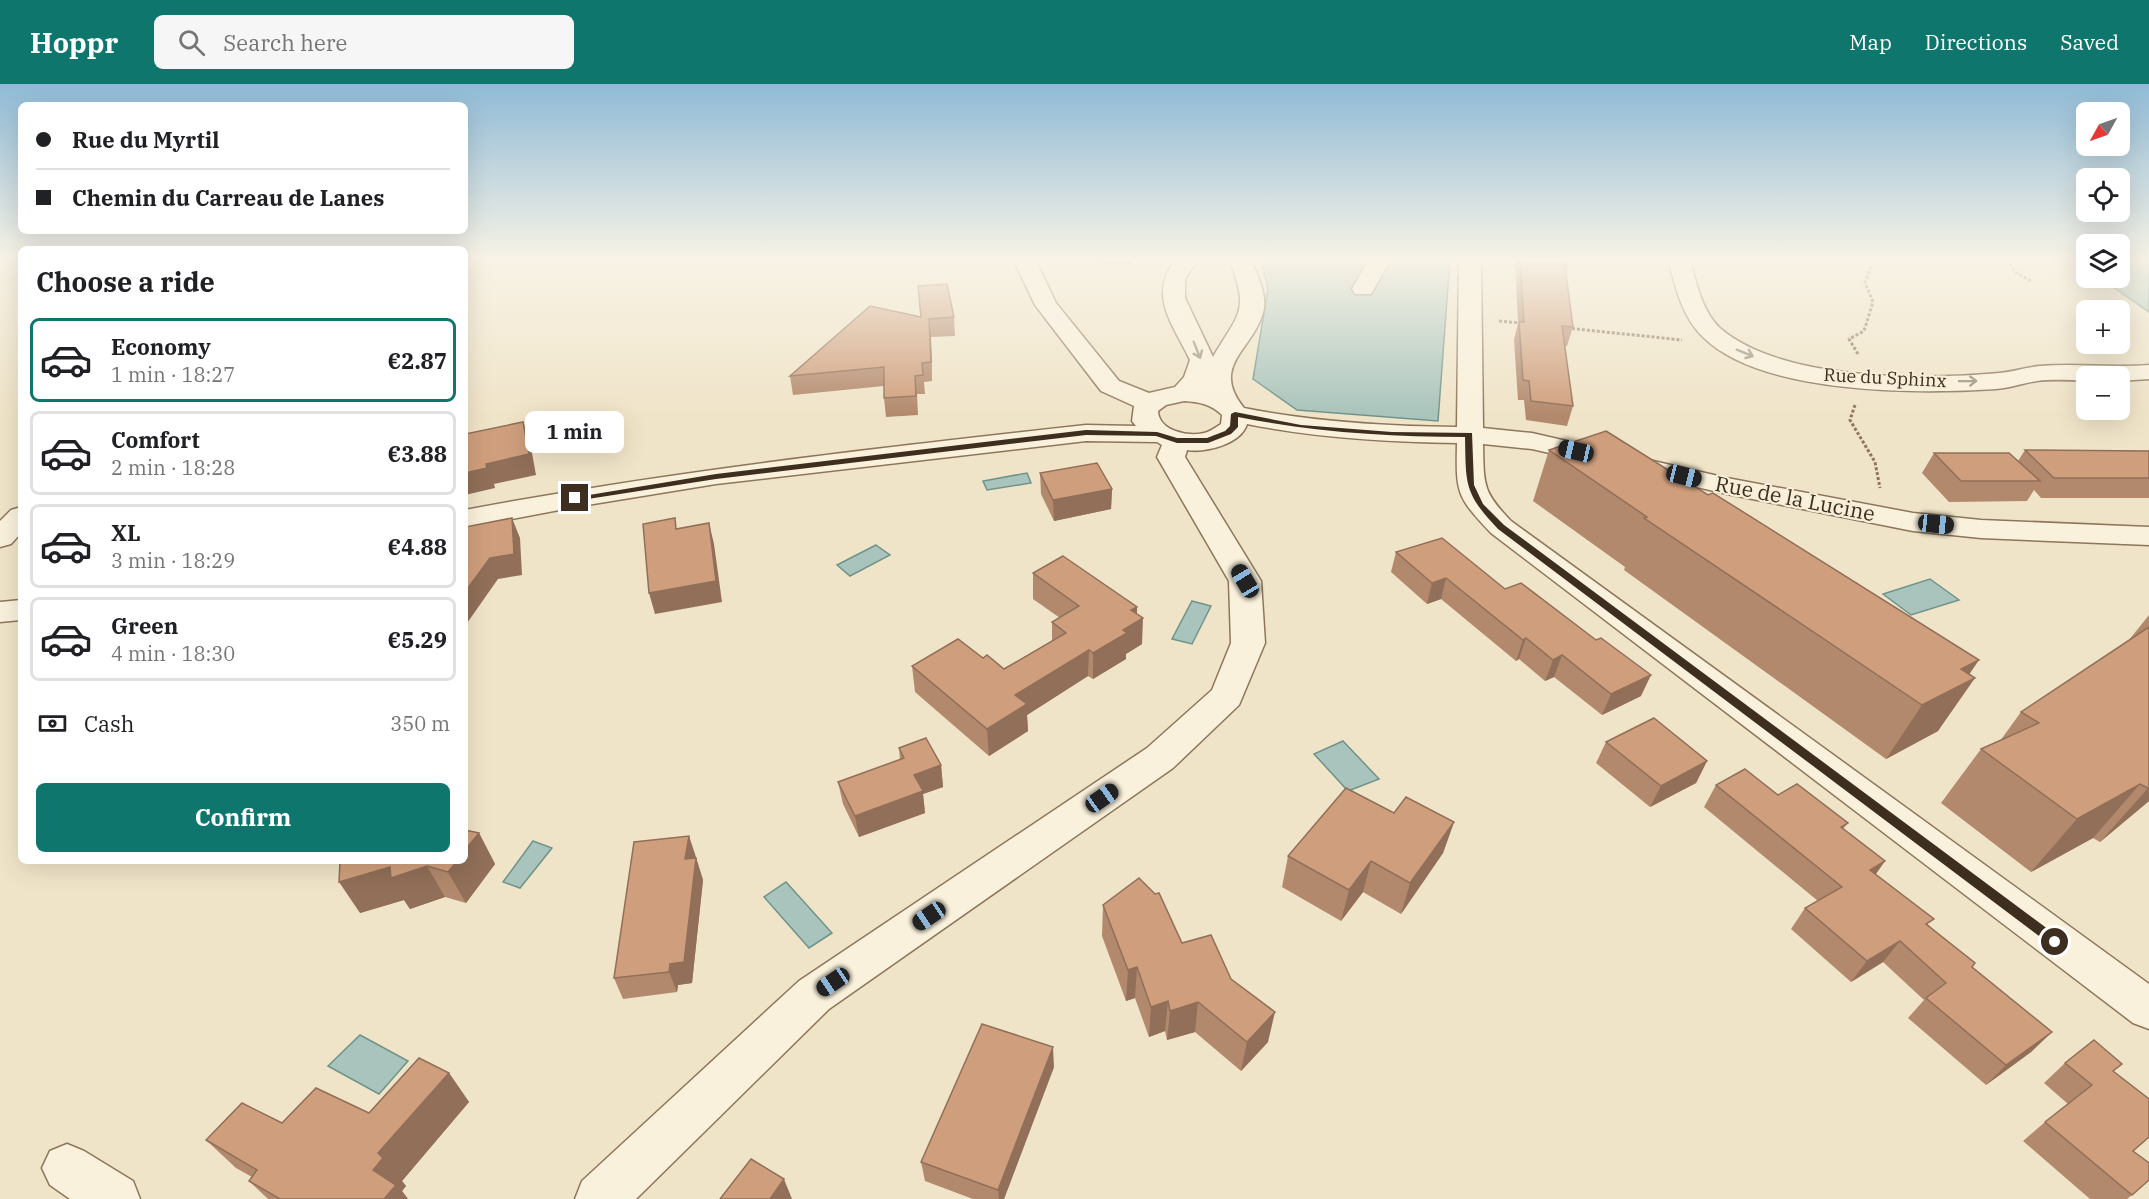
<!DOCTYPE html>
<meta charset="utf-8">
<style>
:root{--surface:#fff;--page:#f6f6f6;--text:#202124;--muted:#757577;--line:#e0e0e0;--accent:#0f766e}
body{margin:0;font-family:"IBM Plex Serif",serif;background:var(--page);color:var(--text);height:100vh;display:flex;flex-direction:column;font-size:22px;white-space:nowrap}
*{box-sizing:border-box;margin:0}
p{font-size:20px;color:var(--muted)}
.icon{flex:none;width:33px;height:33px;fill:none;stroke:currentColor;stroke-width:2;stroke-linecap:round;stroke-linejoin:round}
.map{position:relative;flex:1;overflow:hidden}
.details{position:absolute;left:18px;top:162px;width:450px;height:618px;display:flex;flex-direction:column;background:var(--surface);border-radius:9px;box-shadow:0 6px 24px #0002}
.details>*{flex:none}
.hud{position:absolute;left:18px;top:18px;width:450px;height:132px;border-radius:9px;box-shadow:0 6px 24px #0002;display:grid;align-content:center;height:132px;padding:0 18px;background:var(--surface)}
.needle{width:39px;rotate:230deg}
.fabs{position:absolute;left:2076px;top:18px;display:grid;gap:12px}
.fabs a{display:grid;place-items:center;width:54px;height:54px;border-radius:9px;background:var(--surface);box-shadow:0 6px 24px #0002;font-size:30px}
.end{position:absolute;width:27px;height:27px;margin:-14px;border:8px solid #3d2e20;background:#fff;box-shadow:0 0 0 3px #fff}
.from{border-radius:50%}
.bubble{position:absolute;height:42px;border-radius:9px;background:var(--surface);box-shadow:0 6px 24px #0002;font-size:20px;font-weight:800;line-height:42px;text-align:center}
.car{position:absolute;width:18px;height:36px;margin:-18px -9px;border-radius:8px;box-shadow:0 0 4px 2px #0007;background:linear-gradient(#222 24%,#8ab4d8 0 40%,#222 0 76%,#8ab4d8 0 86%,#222 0)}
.hud b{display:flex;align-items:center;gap:21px;height:57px;font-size:22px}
.hud b+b{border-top:2px solid var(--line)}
.hud i{width:15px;height:15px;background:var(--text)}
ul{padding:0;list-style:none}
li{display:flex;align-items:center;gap:18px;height:84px;margin:0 12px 9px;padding:0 6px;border:3px solid var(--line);border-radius:9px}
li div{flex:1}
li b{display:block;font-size:22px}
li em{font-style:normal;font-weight:800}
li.current{border-color:var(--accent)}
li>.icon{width:54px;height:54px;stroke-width:1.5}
h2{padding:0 18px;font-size:27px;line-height:72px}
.pay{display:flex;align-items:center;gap:15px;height:66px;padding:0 18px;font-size:22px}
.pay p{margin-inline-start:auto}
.button{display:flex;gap:12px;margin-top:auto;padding:12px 18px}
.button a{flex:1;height:69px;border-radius:9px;background:var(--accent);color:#fff;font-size:24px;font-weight:800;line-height:69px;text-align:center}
header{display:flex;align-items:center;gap:36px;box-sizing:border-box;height:84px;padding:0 30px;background:var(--accent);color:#fff}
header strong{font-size:28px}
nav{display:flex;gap:33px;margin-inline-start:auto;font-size:21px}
.search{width:420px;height:54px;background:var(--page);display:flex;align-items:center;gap:15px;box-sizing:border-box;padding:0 21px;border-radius:9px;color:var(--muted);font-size:22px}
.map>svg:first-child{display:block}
</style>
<header>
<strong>Hoppr</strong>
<div class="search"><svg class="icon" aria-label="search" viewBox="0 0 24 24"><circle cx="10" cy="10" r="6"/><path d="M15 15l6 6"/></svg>Search here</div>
<nav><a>Map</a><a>Directions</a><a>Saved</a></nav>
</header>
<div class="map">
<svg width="2149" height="1115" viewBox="0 0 2149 1115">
<rect width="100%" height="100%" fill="#f0e4c8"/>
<g fill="#a9c4bc" stroke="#6f938a" stroke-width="1.5">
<polygon points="1261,175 1450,175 1438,337 1297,326 1253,295 1268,205"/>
<polygon points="2120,175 2149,175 2149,228 2100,194 2120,194"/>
<polygon points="1027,389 1031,399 987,406 983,397"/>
<polygon points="876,461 890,471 850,492 837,481"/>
<polygon points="1930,495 1959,516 1911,531 1883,510"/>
<polygon points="1192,517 1211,522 1192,560 1172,555"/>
<polygon points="1343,657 1379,695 1348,707 1314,670"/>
<polygon points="533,757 552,764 520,804 503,798"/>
<polygon points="786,798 832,849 809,864 764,813"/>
<polygon points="360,951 408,977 379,1010 328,982"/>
</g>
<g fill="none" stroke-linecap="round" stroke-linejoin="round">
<g stroke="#8d765c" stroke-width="3">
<g id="minor">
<path d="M1013 175H1035L1056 219 1119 297 1149 309 1175 303 1184 293 1190 276C1173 240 1147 211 1176 175H1198L1185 195V214L1213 273C1239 228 1250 228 1229 175H1251C1257 191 1266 207 1264 224 1257 264 1208 280 1244 324 1315 338 1385 342 1457 343L1459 175H1481L1483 344 1532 349 1727 394 1913 429 1981 436 2149 443V461L1981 454 1913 447 1727 410 1532 365 1483 360C1484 401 1482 407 1511 437L2149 900V945L2133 939 1491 449C1456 412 1456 409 1457 359 1386 358 1317 354 1247 340 1241 360 1206 369 1187 366L1185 373 1261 497 1265 559 1239 621 1173 684 829 925 636 1115H575L582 1097 799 897 1147 664 1212 606 1231 559 1229 497 1157 373 1162 361 1157 358 1086 357 716 400 575 423 465 444V426C671 387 878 364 1086 341L1136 342 1132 337 1134 322 1101 307 1035 221ZM1184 317C1199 318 1211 320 1222 331L1221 340C1216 343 1210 348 1204 349 1188 353 1159 347 1158 327L1166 321Z"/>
<polygon points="1369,175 1391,175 1371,210 1355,210 1352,205"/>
<path d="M1668 175H1690C1696 198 1702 228 1721 245 1783 297 1922 296 1999 289 2013 288 2026 283 2040 282 2076 279 2113 284 2149 281V295L2120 297V292H2086V297C2070 296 2053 295 2037 297 2023 299 2010 304 1996 305 1919 310 1761 311 1703 253 1682 233 1675 202 1668 175Z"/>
<polygon points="21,423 21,449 11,460 0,463 0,437 11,426"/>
<polygon points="21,516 21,536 0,538 0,518"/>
<polygon points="67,1060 84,1067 133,1097 140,1115 70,1115 50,1101 42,1084 50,1067"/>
</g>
</g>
<g stroke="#8d765c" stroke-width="3" stroke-dasharray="3 2" stroke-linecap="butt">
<polyline points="2008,175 2015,188 2031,197"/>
<polyline points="1499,237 1521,239"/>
<polyline points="1567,244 1682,256"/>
<polyline points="1858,270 1849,255 1864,247 1873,218 1865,199 1873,175"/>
<polyline points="1855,321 1850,336 1875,378 1880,404"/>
</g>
<use href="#minor" fill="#faf1dc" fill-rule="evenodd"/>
</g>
<g fill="#b2896c">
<polygon points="1065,175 1131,175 1131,181 1069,177"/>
<polygon points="1515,175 1570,175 1566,190 1573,243 1567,262 1565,262 1573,322 1567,342 1526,336 1524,316 1518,316 1514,256 1518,239"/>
<polygon points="918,202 954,233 955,252 931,253 932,297 924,298 925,310 917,310 918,331 886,333 884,314 884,302 793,311 790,292 921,232"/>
<polygon points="1549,366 1969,590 1938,647 1886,675 1624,486 1625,483 1533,417"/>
<polygon points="2025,366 2149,367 2149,414 2041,414 2034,406 2027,417 1949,418 1922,389 1934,369 2018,377"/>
<polygon points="1040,389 1112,405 1111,425 1054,437 1041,410"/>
<polygon points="1396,468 1505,505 1641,612 1602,631 1554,593 1545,597 1519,575 1516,577 1441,515 1427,520 1391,488"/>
<polygon points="1033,489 1137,530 1142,560 1126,570 1126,575 1093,595 1088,592 1027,631 1028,647 989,672 915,608 912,582 983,574 1004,585 1052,557 1052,538 1060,534 1033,515"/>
<polygon points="2149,531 2149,717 2100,758 2093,754 2031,788 1941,719 1981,665 2000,657 2021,628 2129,556"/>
<polygon points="1606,658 1707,677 1696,699 1650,723 1596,679"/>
<polygon points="899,664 941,681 943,703 923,710 925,729 859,753 843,720 838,698 900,676"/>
<polygon points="1716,701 1778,711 1848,739 1843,745 1885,777 1876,790 1972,883 2052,948 2031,968 1986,1001 1908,934 1924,916 1883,878 1851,898 1791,845 1805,824 1818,817 1704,723"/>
<polygon points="1394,729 1454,738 1443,769 1401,830 1363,808 1341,837 1282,803 1288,772"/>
<polygon points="467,746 479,749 495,780 466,819 445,813 410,825 404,816 360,829"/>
<polygon points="696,773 703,796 692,899 678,901 677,908 623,915 614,894"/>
<polygon points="1103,821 1182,859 1231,895 1268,958 1241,987 1195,948 1167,956 1165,947 1149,953 1135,914 1126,917 1102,852"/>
<polygon points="2065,979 2113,987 2133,1067 2132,1111 2127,1115 2090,1115 2023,1057 2045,1038 2068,1020 2044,999"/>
<polygon points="1054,983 1004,1115 973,1115 925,1097 921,1078"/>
<polygon points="449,989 469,1018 402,1097 406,1102 402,1107 408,1115 268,1115 249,1097 252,1093 236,1084 206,1056 369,1029"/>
</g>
<g fill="#916f58">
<polygon points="929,235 931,253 932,297 931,278"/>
<polygon points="523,338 530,358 536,391 494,400 495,404 465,411 465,389 486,380"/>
<polygon points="1112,405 1111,425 1054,437 1053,416"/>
<polygon points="512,434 520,454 522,491 498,495 465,542 465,508"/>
<polygon points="709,439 714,460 722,518 655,530 649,509"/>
<polygon points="1446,494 1441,515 1427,520 1432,499"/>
<polygon points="1137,523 1137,538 1143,534 1142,560 1126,570 1126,575 1093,595 1093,569 1123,546 1131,526"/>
<polygon points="1526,554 1519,575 1516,577 1523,556"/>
<polygon points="1089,566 1088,592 1027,631 1028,647 989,672 987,645 1015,611"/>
<polygon points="1562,571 1554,593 1545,597 1553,576"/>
<polygon points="1979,576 1962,601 1975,594 1938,647 1886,675 1922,621 1961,585"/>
<polygon points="1651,591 1641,612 1602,631 1611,610"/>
<polygon points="1707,677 1696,699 1650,723 1661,702"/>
<polygon points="941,681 943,703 923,710 925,729 859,753 855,732 914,691"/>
<polygon points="2140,700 2093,754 2031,788 2077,735"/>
<polygon points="2149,703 2149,717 2100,758"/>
<polygon points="465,721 467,763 479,749 495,780 466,819 448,788 457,777 465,777"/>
<polygon points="1454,738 1443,769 1401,830 1410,799"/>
<polygon points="689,752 696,773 692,797 685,775"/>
<polygon points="696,774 703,796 692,899 678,901 677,908 669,888"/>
<polygon points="1371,777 1363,808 1341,837 1349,806"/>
<polygon points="1885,777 1870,798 1870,786"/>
<polygon points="427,782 445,813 410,825 404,816 360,829 339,798 390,783"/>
<polygon points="1900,857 1883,878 1851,898 1867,877"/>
<polygon points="1137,883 1135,914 1126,917 1128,886"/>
<polygon points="1168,917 1165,947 1149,953 1151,923"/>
<polygon points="1198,918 1195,948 1167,956 1170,927"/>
<polygon points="1275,928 1268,958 1241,987 1247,958"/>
<polygon points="2052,948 2031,968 1986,1001 2006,981"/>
<polygon points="1053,963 1054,983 1004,1115 999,1115 998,1106"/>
<polygon points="449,989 469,1018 402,1097 406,1102 402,1107 408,1115 384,1115 373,1086 378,1069"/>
<polygon points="784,1095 792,1115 770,1115"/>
</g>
<g fill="#cf9f7d" stroke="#916f58" stroke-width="1.5">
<polygon points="1520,175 1570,175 1564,175 1573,243 1562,242 1573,322 1531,317 1529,297 1523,296 1519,238 1524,238"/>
<polygon points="947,200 954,233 929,235 931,278 922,279 923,291 915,292 916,312 884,314 884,283 790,292 870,222 921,233 918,202"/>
<polygon points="523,338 529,370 486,380 487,384 465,389 465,350"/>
<polygon points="1606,347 1708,411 1713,409 1979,576 1961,585 1975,594 1922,621 1644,434 1647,433 1549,366"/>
<polygon points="2025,366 2149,367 2149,394 2054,394"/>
<polygon points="1934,369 2009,369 2040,397 1961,397"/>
<polygon points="1097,379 1112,405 1053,416 1040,389"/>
<polygon points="512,434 514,470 490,474 465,508 465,443"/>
<polygon points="675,434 676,445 709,439 716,497 649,509 643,440"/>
<polygon points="1442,454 1505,505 1521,499 1596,556 1601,554 1651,591 1611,610 1562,571 1553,576 1526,554 1523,556 1446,494 1432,499 1396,468"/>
<polygon points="1063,472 1137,523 1131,526 1143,534 1123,546 1127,549 1093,569 1089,566 1015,611 1027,620 987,645 912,582 958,555 983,574 987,571 1004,585 1066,549 1052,538 1079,522 1033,489"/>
<polygon points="2149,543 2149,703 2148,704 2140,700 2077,735 1981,665 2039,639 2021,628"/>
<polygon points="1654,634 1707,677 1661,702 1606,658"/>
<polygon points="926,654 941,681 914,691 923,707 855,732 838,698 904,674 899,664"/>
<polygon points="1745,685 1778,711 1797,700 1848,739 1841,743 1885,777 1870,786 1934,835 1926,840 1975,879 1972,883 2052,948 2006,981 1926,914 1946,899 1900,857 1867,877 1805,824 1842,803 1716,701"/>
<polygon points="1346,704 1394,729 1406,713 1454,738 1410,799 1371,777 1349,806 1288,772"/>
<polygon points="465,746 479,749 465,766"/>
<polygon points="689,752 685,775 696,774 684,878 670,880 669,888 614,894 634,758"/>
<polygon points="340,777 457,777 448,788 427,782 391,794 390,783 339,798"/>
<polygon points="1139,794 1155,810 1159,809 1182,859 1211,851 1231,895 1275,928 1247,958 1198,918 1170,927 1168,917 1151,923 1137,883 1128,886 1103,821"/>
<polygon points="982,940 1053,963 998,1106 921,1078"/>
<polygon points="2094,956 2122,980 2113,987 2149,1015 2149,1053 2133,1067 2149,1079 2149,1096 2132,1111 2045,1038 2092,1001 2065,979"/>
<polygon points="419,974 449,989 378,1069 383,1074 373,1086 396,1101 384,1115 280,1115 249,1097 257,1086 206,1056 242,1019 282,1039 316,1004 369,1029"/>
<polygon points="751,1075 784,1095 770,1115 720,1115"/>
</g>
<defs><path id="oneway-shaft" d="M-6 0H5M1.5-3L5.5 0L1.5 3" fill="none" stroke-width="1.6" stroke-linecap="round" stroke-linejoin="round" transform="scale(1.5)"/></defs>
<g stroke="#9c907e">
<use href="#oneway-shaft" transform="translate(1197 266) rotate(68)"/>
<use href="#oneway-shaft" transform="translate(1745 269) rotate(22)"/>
<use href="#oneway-shaft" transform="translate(1968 297) rotate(-1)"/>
</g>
<linearGradient id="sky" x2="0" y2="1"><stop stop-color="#8fbad6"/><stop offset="0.53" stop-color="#f8f3e6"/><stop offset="1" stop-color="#f8f3e6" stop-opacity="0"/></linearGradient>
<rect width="2149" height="331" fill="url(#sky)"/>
<path fill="#3d2e20" d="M1235 328 1301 341 1392 348 1472 349 1474 401 1483 420 1504 441 2060 854V861H2051L1498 445C1464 409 1466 401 1465 353 1388 353 1314 348 1238 333V343L1231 350 1208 359H1177L1156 352 1086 351 716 395 575 417 571 414 716 390 1086 346 1157 348 1177 354H1207L1225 347 1230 342 1231 330Z"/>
<g text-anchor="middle" stroke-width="4.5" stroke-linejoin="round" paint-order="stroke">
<g font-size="18" fill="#3d2e20" stroke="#f7eed8">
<text transform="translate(1885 294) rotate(3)" y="6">Rue du Sphinx</text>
</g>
<g font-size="21" fill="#3d2e20" stroke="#f7eed8">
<text transform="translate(1795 415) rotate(11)" y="7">Rue de la Lucine</text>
</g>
</g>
</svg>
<div class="fabs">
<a><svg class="needle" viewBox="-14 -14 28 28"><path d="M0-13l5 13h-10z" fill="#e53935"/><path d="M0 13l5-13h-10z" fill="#757577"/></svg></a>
<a><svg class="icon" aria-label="locate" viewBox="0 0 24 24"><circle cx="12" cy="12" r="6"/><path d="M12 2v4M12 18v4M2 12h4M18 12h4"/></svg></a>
<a><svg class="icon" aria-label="layers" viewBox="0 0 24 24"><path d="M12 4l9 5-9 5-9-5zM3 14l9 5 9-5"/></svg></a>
<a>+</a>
<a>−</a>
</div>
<i class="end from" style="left:2055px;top:858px"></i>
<i class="end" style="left:575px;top:414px"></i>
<div class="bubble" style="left:525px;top:327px;width:99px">1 min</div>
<i class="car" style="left:1576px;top:367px;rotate:283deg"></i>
<i class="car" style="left:1684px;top:392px;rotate:104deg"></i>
<i class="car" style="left:1936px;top:440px;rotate:96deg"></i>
<i class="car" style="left:1245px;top:497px;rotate:329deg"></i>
<i class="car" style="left:1102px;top:714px;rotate:55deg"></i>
<i class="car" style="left:929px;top:832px;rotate:236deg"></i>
<i class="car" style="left:833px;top:898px;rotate:236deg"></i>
<div class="hud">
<b><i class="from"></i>Rue du Myrtil</b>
<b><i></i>Chemin du Carreau de Lanes</b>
</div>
<section class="details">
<h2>Choose a ride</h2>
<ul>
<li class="current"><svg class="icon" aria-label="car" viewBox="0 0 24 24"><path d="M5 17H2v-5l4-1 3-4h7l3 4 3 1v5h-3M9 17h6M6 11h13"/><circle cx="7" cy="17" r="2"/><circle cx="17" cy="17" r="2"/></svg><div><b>Economy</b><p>1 min · 18:27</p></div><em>€2.87</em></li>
<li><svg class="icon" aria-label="car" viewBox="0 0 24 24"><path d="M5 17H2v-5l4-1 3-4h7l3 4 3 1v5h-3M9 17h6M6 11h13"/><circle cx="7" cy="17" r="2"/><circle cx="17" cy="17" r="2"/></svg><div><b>Comfort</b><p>2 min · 18:28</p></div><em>€3.88</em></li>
<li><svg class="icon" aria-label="car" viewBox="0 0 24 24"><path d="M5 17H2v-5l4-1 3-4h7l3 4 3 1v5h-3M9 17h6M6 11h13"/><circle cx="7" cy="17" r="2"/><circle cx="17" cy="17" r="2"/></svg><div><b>XL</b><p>3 min · 18:29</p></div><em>€4.88</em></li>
<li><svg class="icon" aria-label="car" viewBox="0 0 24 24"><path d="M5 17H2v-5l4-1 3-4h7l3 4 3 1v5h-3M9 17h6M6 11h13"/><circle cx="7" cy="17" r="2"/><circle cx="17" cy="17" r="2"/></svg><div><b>Green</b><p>4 min · 18:30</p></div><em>€5.29</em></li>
</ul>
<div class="pay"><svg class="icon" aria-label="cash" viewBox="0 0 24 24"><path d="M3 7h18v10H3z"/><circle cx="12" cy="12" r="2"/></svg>Cash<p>350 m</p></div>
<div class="button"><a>Confirm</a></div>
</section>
</div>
